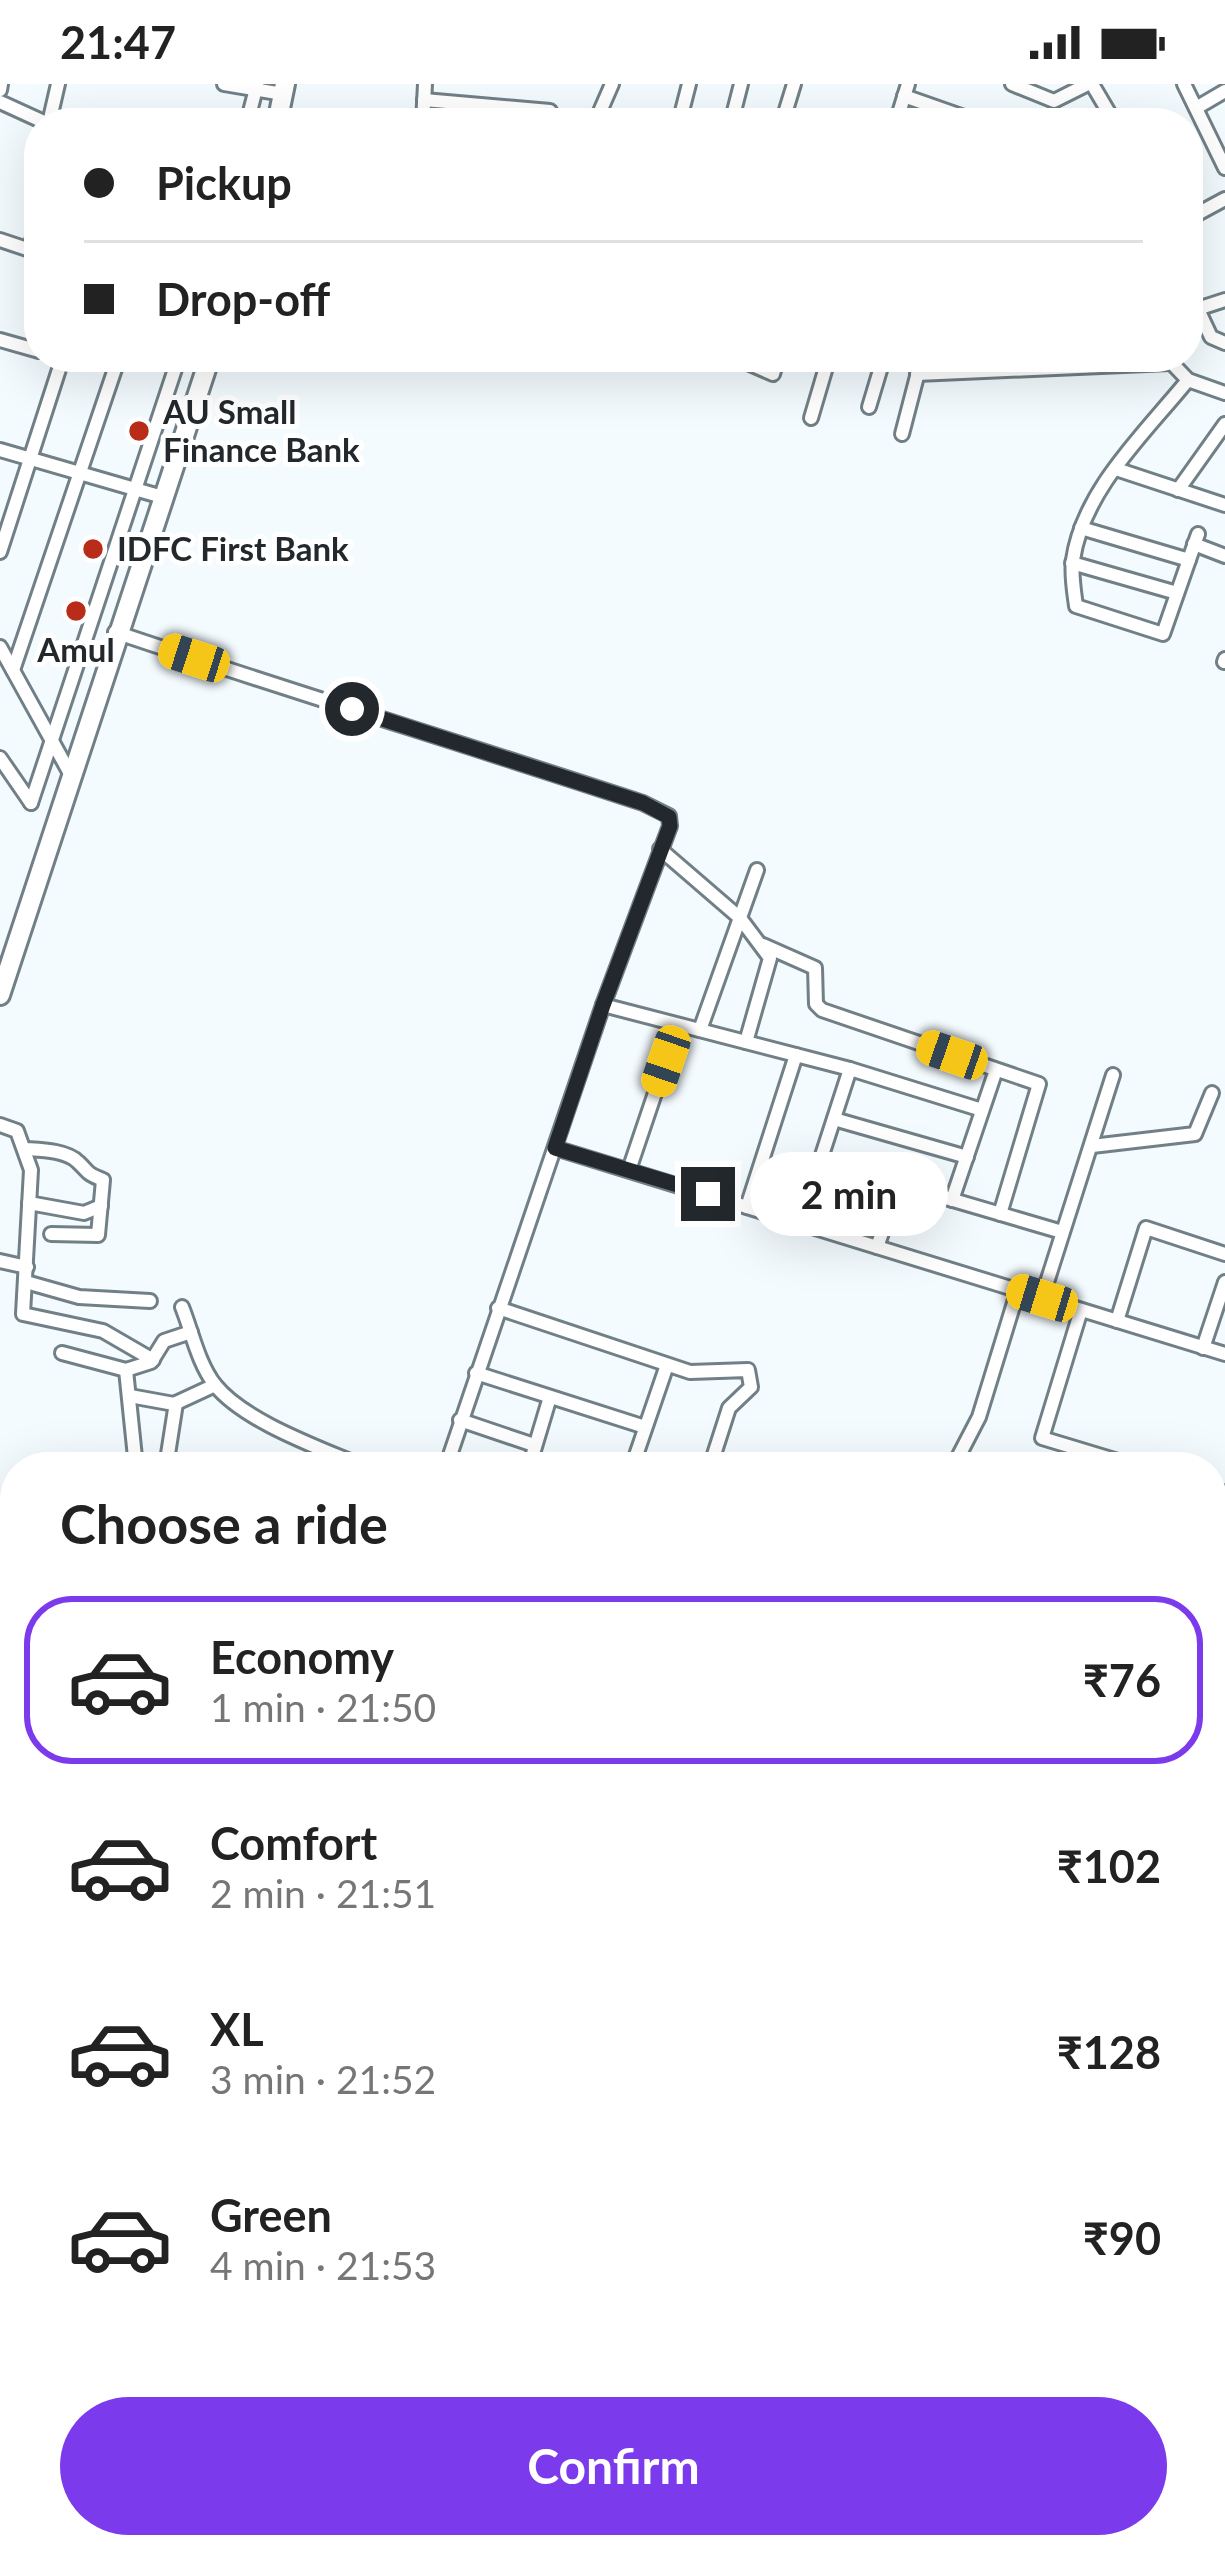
<!DOCTYPE html>
<meta charset="utf-8">
<style>
:root{--surface:#fff;--page:#f2f2f2;--text:#222;--muted:#767676;--line:#e0e0e0;--accent:#7c3aed}
body{margin:0;font-family:Lato,sans-serif;background:var(--page);color:var(--text);height:100vh;display:flex;flex-direction:column;font-size:45px;white-space:nowrap}
*{box-sizing:border-box;margin:0}
p{font-size:39px;color:var(--muted)}
.icon{flex:none;width:66px;height:66px;fill:none;stroke:currentColor;stroke-width:2;stroke-linecap:round;stroke-linejoin:round}
.map{position:relative;flex:1;overflow:hidden}
.sheet{position:absolute;left:0px;top:1368px;width:1227px;height:1107px;display:flex;flex-direction:column;background:var(--surface);border-radius:48px 48px 0 0;box-shadow:0 12px 48px #0002}
.sheet>*{flex:none}
.top-card{position:absolute;left:24px;top:24px;width:1179px;height:264px;border-radius:48px;box-shadow:0 12px 48px #0002;display:grid;align-content:center;height:264px;padding:0 60px;background:var(--surface)}
.end{position:absolute;width:54px;height:54px;margin:-27px;border:15px solid #22282b;background:#fff;box-shadow:0 0 0 6px #fff}
.from{border-radius:50%}
.bubble{position:absolute;height:84px;border-radius:42px;background:var(--surface);box-shadow:0 12px 48px #0002;font-size:39px;font-weight:700;line-height:84px;text-align:center}
.car{position:absolute;width:36px;height:72px;margin:-36px -18px;border-radius:15px;box-shadow:0 0 9px 3px #0007;background:linear-gradient(#f5c518 24%,#345 0 40%,#f5c518 0 76%,#345 0 86%,#f5c518 0)}
.top-card b{display:flex;align-items:center;gap:42px;height:114px;font-size:45px}
.top-card b+b{border-top:3px solid var(--line)}
.top-card i{width:30px;height:30px;background:var(--text)}
ul{padding:0;list-style:none}
li{display:flex;align-items:center;gap:36px;height:168px;margin:0 24px 18px;padding:0 36px;border:6px solid transparent;border-radius:48px}
li div{flex:1}
li b{display:block;font-size:45px}
li em{font-style:normal;font-weight:700}
li.active{border-color:var(--accent)}
li>.icon{width:108px;height:108px;stroke-width:1.5}
h2{padding:0 60px;font-size:54px;line-height:144px}
.button{display:flex;gap:24px;margin-top:auto;padding:24px 60px}
.button a{flex:1;height:138px;border-radius:72px;background:var(--accent);color:#fff;font-size:48px;font-weight:700;line-height:138px;text-align:center}
.status{display:flex;justify-content:space-between;align-items:center;height:84px;padding:0 60px;background:var(--surface);direction:ltr}
.status svg{height:33px;fill:currentColor}
.map>svg:first-child{display:block}
</style>
<div class="status"><b>21:47</b><svg viewBox="0 0 49 12"><path d="M0 12V9h3v3zM5 12V6h3v6zM10 12V3h3v9zM15 12V0h3v12zM26 1h20v11H26zM47 4h2v5h-2z"/></svg></div>
<div class="map">
<svg width="1225" height="2474" viewBox="0 0 1225 2474">
<rect width="100%" height="100%" fill="#f4fbfe"/>
<g fill="none" stroke-linecap="round" stroke-linejoin="round">
<g stroke="#718087" stroke-width="18">
<g id="minor">
<polyline points="224,0 283,10"/>
<polyline points="1012,0 1054,17 1088,0"/>
<polyline points="1092,0 1115,39"/>
<polyline points="1184,0 1225,84"/>
<polyline points="0,6 1,0"/>
<polyline points="904,12 981,39"/>
<polyline points="424,16 550,27"/>
<polyline points="0,18 46,39"/>
<polyline points="1196,24 1225,7"/>
<polyline points="49,39 58,0"/>
<polyline points="247,39 257,1"/>
<polyline points="423,39 425,0"/>
<polyline points="595,39 612,0"/>
<polyline points="679,39 689,0"/>
<polyline points="731,39 741,0"/>
<polyline points="782,39 794,0"/>
<polyline points="844,39 844,37"/>
<polyline points="896,39 908,0"/>
<polyline points="1188,135 1225,115"/>
<polyline points="0,156 39,169"/>
<polyline points="29,166 39,135"/>
<polyline points="1188,204 1211,253 1225,259"/>
<polyline points="1188,228 1225,216"/>
<polyline points="0,256 39,267"/>
<polyline points="734,273 773,290 778,273"/>
<polyline points="1167,274 1188,296 1225,309"/>
<polyline points="917,290 1170,279"/>
<path d="M1188 296C1145 349 1083 406 1073 476 1071 490 1074 507 1076 522L1163 550 1198 450"/>
<polyline points="869,323 884,273"/>
<polyline points="811,334 829,273"/>
<polyline points="902,350 922,273"/>
<polyline points="0,366 159,412"/>
<polyline points="1116,385 1225,421"/>
<polyline points="1178,406 1225,340"/>
<polyline points="1081,444 1189,476"/>
<polyline points="1194,460 1225,472"/>
<polyline points="0,468 63,273"/>
<polyline points="1072,479 1177,509"/>
<path d="M115 548C290 607 467 661 643 719L669 732 670 742 603 921 446 1383"/>
<polyline points="0,563 72,693"/>
<polyline points="1224,578 1225,575"/>
<polyline points="13,586 119,273"/>
<polyline points="0,674 31,719"/>
<polyline points="31,719 179,273"/>
<polyline points="660,765 740,834 770,874 746,958"/>
<polyline points="763,861 815,884 816,920 822,926 1039,1000 1000,1130"/>
<polyline points="603,921 850,985 982,1026"/>
<polyline points="700,946 757,786"/>
<polyline points="834,1035 967,1073"/>
<polyline points="0,1041 17,1047 31,1086 23,1230 103,1247 153,1276"/>
<polyline points="1092,1062 1195,1050 1212,1009"/>
<polyline points="555,1064 1225,1270"/>
<path d="M25 1065C40 1066 66 1066 78 1078 90 1089 84 1088 103 1096L98 1151 51 1150"/>
<polyline points="820,1077 1062,1148"/>
<polyline points="629,1086 678,941"/>
<polyline points="952,1116 996,986"/>
<polyline points="29,1119 84,1129 101,1122"/>
<polyline points="747,1123 796,971"/>
<polyline points="800,1139 850,985"/>
<polyline points="877,1163 899,1100"/>
<polyline points="0,1177 27,1183"/>
<polyline points="26,1198 79,1213 150,1217"/>
<polyline points="1042,1214 1113,991"/>
<path d="M182 1223C192 1248 198 1279 215 1301 245 1338 320 1364 364 1383"/>
<polyline points="498,1224 690,1288 748,1286 751,1303 729,1324 710,1383"/>
<polyline points="1081,1226 1042,1354 1138,1383"/>
<polyline points="1117,1237 1146,1144 1225,1170"/>
<polyline points="1203,1264 1225,1198"/>
<polyline points="62,1269 126,1286 136,1383"/>
<polyline points="126,1286 151,1278 164,1257 191,1248"/>
<polyline points="476,1289 645,1343"/>
<polyline points="130,1312 174,1320 215,1301"/>
<polyline points="460,1336 534,1361"/>
<polyline points="166,1383 176,1319"/>
<polyline points="529,1383 550,1313"/>
<polyline points="632,1383 667,1281"/>
<polyline points="745,1383 746,1379 759,1383"/>
<polyline points="953,1383 979,1333 1018,1206"/>
<polyline points="1212,1405 1225,1409"/>
<polyline points="1212,1518 1225,1477"/>
<polyline points="0,1703 15,1710"/>
<polyline points="1212,2286 1225,2231"/>
<polyline points="370,2460 404,2474"/>
<polyline points="1168,2474 1171,2460"/>
</g>
</g>
<g stroke="#718087" stroke-width="20">
<g id="tertiary">
<polyline points="1212,1748 1225,1742"/>
<polyline points="1212,1764 1225,1758"/>
<polyline points="0,2452 15,2412"/>
</g>
</g>
<g stroke="#718087" stroke-width="24">
<g id="primary">
<polyline points="277,39 285,0"/>
<polyline points="0,911 210,273"/>
</g>
</g>
<use href="#minor" stroke="#fff" stroke-width="12"/>
<use href="#tertiary" stroke="#fff" stroke-width="14"/>
<use href="#primary" stroke="#fff" stroke-width="18"/>
</g>
<g fill="none" stroke-linecap="round" stroke-linejoin="round">
<polyline stroke="#22282b" stroke-width="15" points="352,625 643,719 669,733 670,742 603,921 555,1064 708,1110"/>
</g>
<g fill="#b92c19" stroke="#fff" stroke-width="4.5">
<circle cx="139" cy="347" r="12"/>
<circle cx="93" cy="465" r="12"/>
<circle cx="76" cy="527" r="12"/>
</g>
<g text-anchor="middle" stroke-width="10" stroke-linejoin="round" paint-order="stroke">
<g font-size="33" font-weight="bold" fill="#22282b" stroke="#fff" text-anchor="start">
<text x="163" y="340">AU Small<tspan x="163" dy="38">Finance Bank</tspan></text>
<text x="117" y="477">IDFC First Bank</text>
<text x="76" y="578" text-anchor="middle">Amul</text>
</g>
</g>
</svg>
<i class="end from" style="left:352px;top:625px"></i>
<i class="end" style="left:708px;top:1110px"></i>
<div class="bubble" style="left:750px;top:1068px;width:198px">2 min</div>
<i class="car" style="left:194px;top:574px;rotate:288deg"></i>
<i class="car" style="left:952px;top:971px;rotate:289deg"></i>
<i class="car" style="left:666px;top:977px;rotate:199deg"></i>
<i class="car" style="left:1042px;top:1214px;rotate:287deg"></i>
<div class="top-card">
<b><i class="from"></i>Pickup</b>
<b><i></i>Drop-off</b>
</div>
<section class="sheet">
<h2>Choose a ride</h2>
<ul>
<li class="active"><svg class="icon" aria-label="car" viewBox="0 0 24 24"><path d="M5 17H2v-5l4-1 3-4h7l3 4 3 1v5h-3M9 17h6M6 11h13"/><circle cx="7" cy="17" r="2"/><circle cx="17" cy="17" r="2"/></svg><div><b>Economy</b><p>1 min · 21:50</p></div><em>₹76</em></li>
<li><svg class="icon" aria-label="car" viewBox="0 0 24 24"><path d="M5 17H2v-5l4-1 3-4h7l3 4 3 1v5h-3M9 17h6M6 11h13"/><circle cx="7" cy="17" r="2"/><circle cx="17" cy="17" r="2"/></svg><div><b>Comfort</b><p>2 min · 21:51</p></div><em>₹102</em></li>
<li><svg class="icon" aria-label="car" viewBox="0 0 24 24"><path d="M5 17H2v-5l4-1 3-4h7l3 4 3 1v5h-3M9 17h6M6 11h13"/><circle cx="7" cy="17" r="2"/><circle cx="17" cy="17" r="2"/></svg><div><b>XL</b><p>3 min · 21:52</p></div><em>₹128</em></li>
<li><svg class="icon" aria-label="car" viewBox="0 0 24 24"><path d="M5 17H2v-5l4-1 3-4h7l3 4 3 1v5h-3M9 17h6M6 11h13"/><circle cx="7" cy="17" r="2"/><circle cx="17" cy="17" r="2"/></svg><div><b>Green</b><p>4 min · 21:53</p></div><em>₹90</em></li>
</ul>
<div class="button"><a>Confirm</a></div>
</section>
</div>
